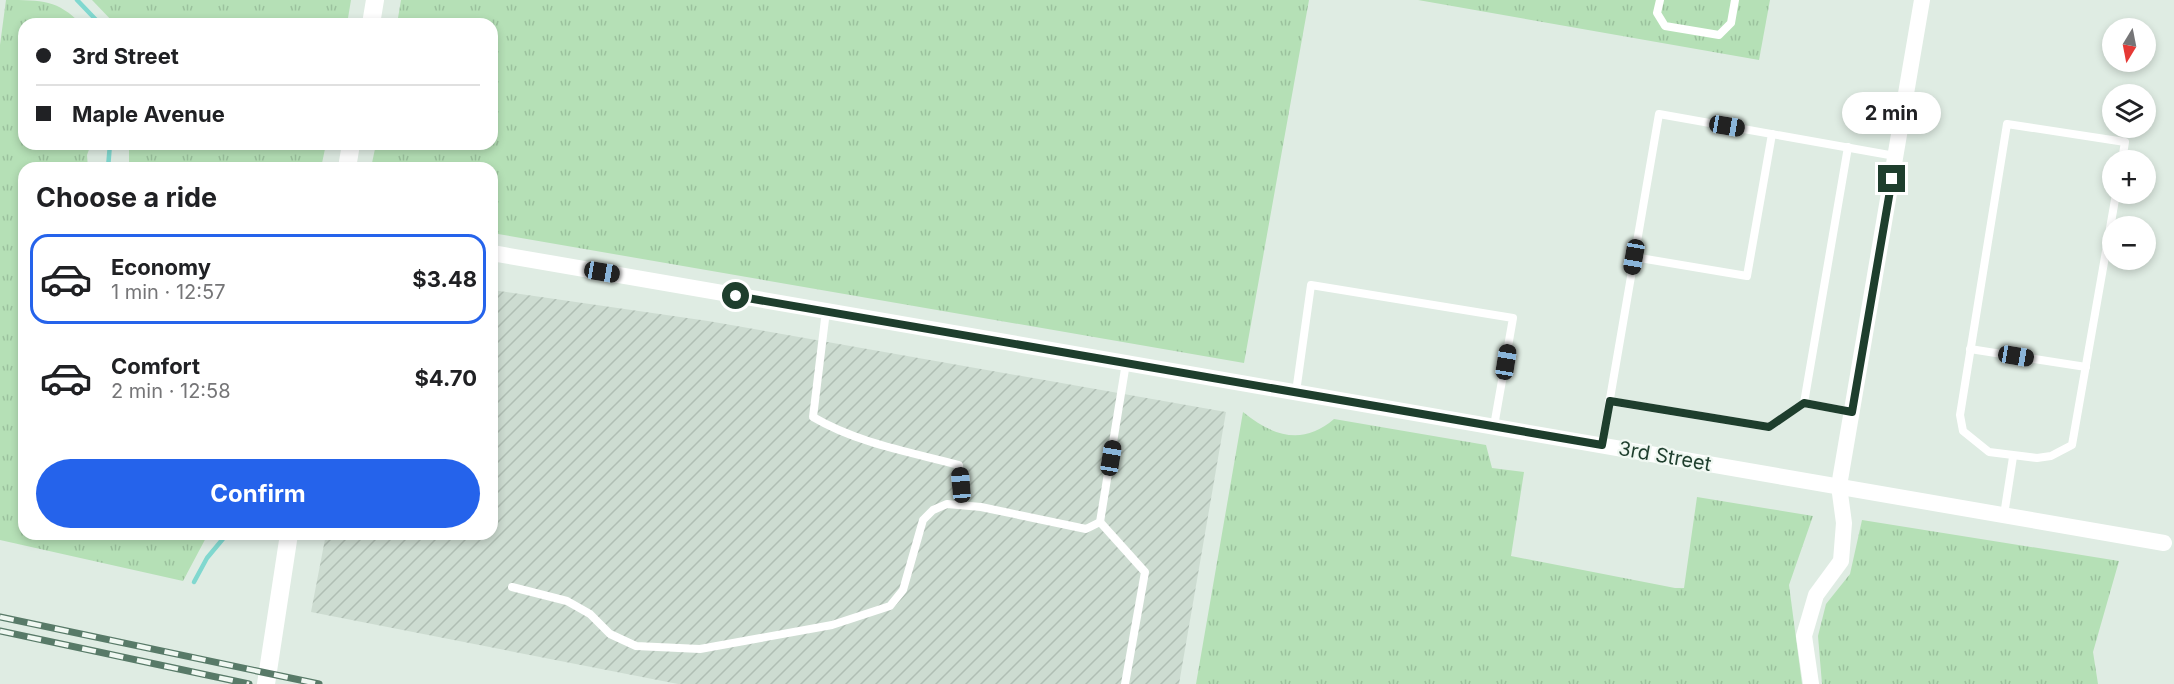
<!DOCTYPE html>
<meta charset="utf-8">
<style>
:root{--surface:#fff;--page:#f6f6f6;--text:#202124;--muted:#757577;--line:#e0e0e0;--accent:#2563eb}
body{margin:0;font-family:Inter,sans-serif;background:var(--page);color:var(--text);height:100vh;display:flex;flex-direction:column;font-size:22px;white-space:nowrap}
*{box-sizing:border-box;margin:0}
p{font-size:20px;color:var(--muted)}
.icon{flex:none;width:33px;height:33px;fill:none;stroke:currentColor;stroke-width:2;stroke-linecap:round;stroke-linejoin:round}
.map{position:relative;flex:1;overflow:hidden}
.drawer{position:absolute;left:18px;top:162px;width:480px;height:378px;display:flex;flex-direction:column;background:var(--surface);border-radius:18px;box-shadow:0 3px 9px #0003}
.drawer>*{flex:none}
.guide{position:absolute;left:18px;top:18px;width:480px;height:132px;border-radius:18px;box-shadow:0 3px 9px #0003;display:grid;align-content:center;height:132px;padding:0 18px;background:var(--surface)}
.needle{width:39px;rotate:190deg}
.buttons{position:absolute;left:2102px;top:18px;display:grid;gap:12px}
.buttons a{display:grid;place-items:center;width:54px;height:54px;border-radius:50%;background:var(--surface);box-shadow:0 3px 9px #0003;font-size:30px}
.end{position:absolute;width:27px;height:27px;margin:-14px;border:8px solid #1e3e2d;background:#fff;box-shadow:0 0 0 3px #fff}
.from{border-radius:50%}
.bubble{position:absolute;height:42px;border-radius:21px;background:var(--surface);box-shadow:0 3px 9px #0003;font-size:20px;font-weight:700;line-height:42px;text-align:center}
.car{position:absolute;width:18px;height:36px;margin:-18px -9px;border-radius:8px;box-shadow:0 0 4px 2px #0007;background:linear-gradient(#222 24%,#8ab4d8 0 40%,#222 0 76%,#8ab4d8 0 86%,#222 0)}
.guide b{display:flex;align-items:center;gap:21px;height:57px;font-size:22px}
.guide b+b{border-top:2px solid var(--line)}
.guide i{width:15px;height:15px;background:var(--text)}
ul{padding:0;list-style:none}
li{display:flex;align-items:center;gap:18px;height:90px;margin:0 12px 9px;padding:0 6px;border:3px solid transparent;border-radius:18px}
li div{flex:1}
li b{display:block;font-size:22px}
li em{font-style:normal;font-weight:700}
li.current{border-color:var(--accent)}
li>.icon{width:54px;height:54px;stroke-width:1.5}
h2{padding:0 18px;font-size:27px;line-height:72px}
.action{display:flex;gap:12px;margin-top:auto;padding:12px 18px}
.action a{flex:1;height:69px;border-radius:36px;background:var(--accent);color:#fff;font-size:24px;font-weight:700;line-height:69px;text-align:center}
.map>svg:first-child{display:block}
</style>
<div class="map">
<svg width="2174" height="684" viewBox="0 0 2174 684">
<defs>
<pattern id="industrial-furrows" width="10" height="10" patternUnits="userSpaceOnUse" patternTransform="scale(1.5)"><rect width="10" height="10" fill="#cddcd1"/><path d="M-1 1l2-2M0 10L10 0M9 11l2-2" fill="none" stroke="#b0beb4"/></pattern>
<pattern id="grass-tufts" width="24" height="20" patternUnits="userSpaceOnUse" patternTransform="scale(1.5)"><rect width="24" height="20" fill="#b5e0b6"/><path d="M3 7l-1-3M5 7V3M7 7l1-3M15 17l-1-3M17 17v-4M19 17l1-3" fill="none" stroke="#9bc19d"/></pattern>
</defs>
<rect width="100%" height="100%" fill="#dfece3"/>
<polygon fill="url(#industrial-furrows)" points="492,290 708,321 1226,412 1179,684 678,684 311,612 326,534 492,534"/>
<g fill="url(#grass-tufts)">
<path d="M6 0C42 0 58 0 81 24H24V144H91L87 155 88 168H24V534H208L183 581 0 540V45Z"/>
<polygon points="92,0 351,0 347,24 115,24"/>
<polygon points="401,0 1309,0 1244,363 492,233 492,168 374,168 372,163 376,144 492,144 492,24 397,24"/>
<polygon points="1418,0 1770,0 1759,60"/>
<polygon points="129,144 326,144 321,168 129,168"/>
<path d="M1243 412C1272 436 1303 446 1334 419L1486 445 1492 468 1524 472 1511 556 1675 588H1684L1697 497 1813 516 1789 585 1802 684H1196Z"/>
<polygon points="1862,520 2119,561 2093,652 2098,684 1822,684 1818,636 1826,604 1850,574"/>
</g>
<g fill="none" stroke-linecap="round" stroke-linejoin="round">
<g stroke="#80d8cf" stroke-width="4.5">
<polyline points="77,0 100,24"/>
<polyline points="108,168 110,144"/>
<polyline points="194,582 207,558 227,534"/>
</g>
<g stroke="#fff" stroke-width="8">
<polyline points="1660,0 1657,13 1665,26 1719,35 1731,23 1735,0"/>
<polyline points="2116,194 2072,445 2051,456 2037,458 1989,452 1963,431 1960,415 2007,124 2125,142 2122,160"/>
<polyline points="1634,257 1747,276 1772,134"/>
<path d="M826 311 813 417C857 443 910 452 959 465L963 505"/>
<polyline points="1970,349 2086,367"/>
<polyline points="1296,392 1311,285 1513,318 1494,426"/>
<polyline points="1609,401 1769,427 1804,403 1848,147"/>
<polyline points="1804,403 1852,412"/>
<polyline points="1602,445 1659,114 1895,156"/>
<polyline points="2004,515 2013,457"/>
<polyline points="1100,522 1145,572 1125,684"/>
<polyline points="512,587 567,601 590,614 610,634 636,646 700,649 832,625 890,606 903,590 923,520 933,510 947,504 981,507 1086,529 1100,522 1126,363"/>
</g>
<g stroke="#fff" stroke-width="16">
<polyline points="492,253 2164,543"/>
<polyline points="1811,684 1804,636 1816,595 1841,561 1844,523 1839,486 1922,0"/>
</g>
<g stroke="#fff" stroke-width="18">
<polyline points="371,24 375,0"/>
<polyline points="347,168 351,144"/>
<polyline points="266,684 289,534"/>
</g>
<g stroke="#587a68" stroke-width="7">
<g id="rail">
<polyline points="0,617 319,684"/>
<polyline points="0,631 249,684"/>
</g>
</g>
<use href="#rail" stroke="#f0f8f2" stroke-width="4.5" stroke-dasharray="14" stroke-linecap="butt"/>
</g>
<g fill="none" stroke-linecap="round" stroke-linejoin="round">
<polyline stroke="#1e3e2d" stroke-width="8" points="736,296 1602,445 1610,401 1769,427 1804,403 1852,412 1892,179"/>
</g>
<g text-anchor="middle" stroke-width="4.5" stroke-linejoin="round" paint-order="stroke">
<g font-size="20" fill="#1e3e2d" stroke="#f0f8f2">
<text transform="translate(1665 456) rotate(10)" y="7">3rd Street</text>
</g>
</g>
</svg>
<div class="buttons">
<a><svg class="needle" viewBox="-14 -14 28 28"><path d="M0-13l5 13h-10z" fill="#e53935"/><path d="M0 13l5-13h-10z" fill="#757577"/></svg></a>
<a><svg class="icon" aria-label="layers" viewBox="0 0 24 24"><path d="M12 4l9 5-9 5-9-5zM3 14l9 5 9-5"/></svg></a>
<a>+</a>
<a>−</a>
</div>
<i class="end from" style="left:736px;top:296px"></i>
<i class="end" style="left:1892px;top:179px"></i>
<div class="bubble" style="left:1842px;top:92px;width:99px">2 min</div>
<i class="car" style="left:1727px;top:126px;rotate:100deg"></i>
<i class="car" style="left:1634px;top:257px;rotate:190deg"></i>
<i class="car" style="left:602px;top:272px;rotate:100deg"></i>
<i class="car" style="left:2016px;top:356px;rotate:99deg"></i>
<i class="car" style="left:1506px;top:362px;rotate:9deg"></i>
<i class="car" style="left:1111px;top:458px;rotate:9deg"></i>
<i class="car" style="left:961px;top:485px;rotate:355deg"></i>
<div class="guide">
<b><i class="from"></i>3rd Street</b>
<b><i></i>Maple Avenue</b>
</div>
<section class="drawer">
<h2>Choose a ride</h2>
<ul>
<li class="current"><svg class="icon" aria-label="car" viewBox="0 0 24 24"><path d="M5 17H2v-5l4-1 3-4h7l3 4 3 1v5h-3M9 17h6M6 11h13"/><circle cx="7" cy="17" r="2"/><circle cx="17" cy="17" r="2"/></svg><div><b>Economy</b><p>1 min · 12:57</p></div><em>$3.48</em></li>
<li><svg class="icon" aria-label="car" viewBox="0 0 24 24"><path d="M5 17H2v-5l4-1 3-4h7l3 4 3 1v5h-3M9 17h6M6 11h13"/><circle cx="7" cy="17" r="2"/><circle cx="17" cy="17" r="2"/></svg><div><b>Comfort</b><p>2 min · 12:58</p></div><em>$4.70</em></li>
</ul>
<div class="action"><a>Confirm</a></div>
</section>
</div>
